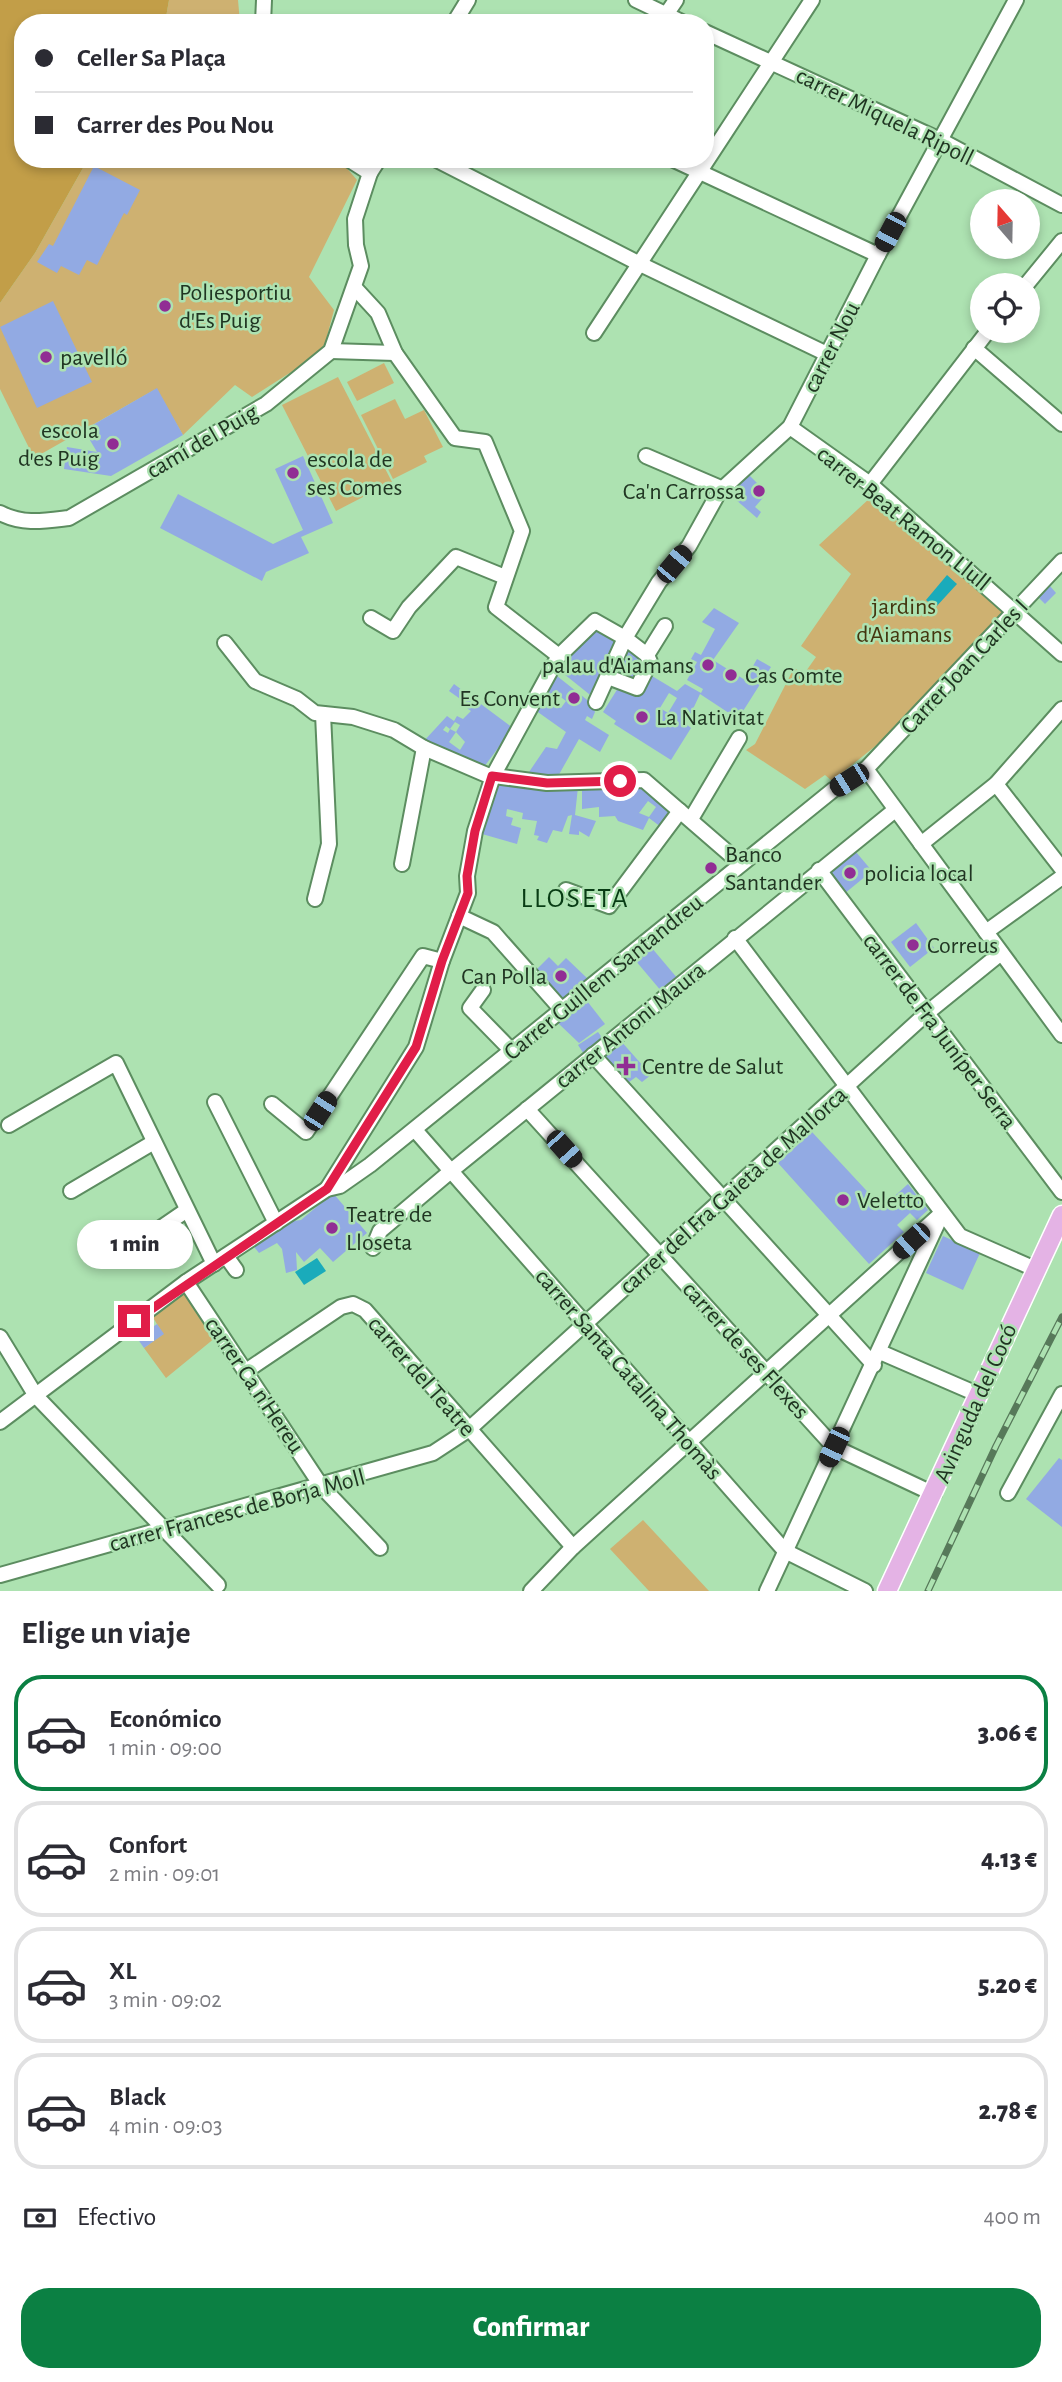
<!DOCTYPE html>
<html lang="es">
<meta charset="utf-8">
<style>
:root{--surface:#fff;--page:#f2f2f3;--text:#2b2b33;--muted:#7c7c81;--line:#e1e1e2;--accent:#0b8043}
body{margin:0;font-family:"Alegreya Sans",sans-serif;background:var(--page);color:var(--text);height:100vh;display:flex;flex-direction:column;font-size:26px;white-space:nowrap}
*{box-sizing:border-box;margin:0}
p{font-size:23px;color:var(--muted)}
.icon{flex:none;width:38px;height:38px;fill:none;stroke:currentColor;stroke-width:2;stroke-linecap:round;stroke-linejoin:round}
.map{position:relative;height:1591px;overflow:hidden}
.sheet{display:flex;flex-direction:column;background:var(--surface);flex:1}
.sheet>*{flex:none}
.hud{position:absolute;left:14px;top:14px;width:700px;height:154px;border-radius:28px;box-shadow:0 4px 10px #0003;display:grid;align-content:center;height:154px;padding:0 21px;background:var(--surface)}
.needle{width:46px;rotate:340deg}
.fabs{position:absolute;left:970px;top:189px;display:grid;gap:14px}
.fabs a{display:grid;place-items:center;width:70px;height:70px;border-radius:50%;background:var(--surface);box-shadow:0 4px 10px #0003;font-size:35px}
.end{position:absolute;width:32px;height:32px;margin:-16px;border:9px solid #e11d48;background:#fff;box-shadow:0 0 0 4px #fff}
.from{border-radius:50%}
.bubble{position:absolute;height:49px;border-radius:24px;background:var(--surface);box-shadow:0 4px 10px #0003;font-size:23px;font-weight:800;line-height:49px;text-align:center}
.car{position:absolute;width:21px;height:42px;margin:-21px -10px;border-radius:9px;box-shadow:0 0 5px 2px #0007;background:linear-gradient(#222 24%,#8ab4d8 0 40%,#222 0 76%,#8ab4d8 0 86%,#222 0)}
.hud b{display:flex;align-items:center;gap:24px;height:66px;font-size:26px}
.hud b+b{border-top:2px solid var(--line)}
.hud i{width:18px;height:18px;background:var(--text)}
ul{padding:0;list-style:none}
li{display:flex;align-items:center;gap:21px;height:116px;margin:0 14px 10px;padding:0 7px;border:4px solid var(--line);border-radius:28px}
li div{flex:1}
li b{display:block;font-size:26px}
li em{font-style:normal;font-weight:800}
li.active{border-color:var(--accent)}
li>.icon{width:63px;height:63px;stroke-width:1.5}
h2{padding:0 21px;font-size:32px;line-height:84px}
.pay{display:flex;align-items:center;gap:18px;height:77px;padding:0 21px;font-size:26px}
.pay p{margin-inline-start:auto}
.button{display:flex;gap:14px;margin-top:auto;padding:14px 21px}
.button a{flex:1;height:80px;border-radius:28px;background:var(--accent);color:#fff;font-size:28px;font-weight:800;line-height:80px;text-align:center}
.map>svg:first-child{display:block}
</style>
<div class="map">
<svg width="1062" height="1591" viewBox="0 0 1062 1591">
<rect width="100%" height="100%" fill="#ade2b1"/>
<g fill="#ceb171">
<polygon points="169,0 238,0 240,23 165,23"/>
<polygon points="88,159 339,159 357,180 309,277 334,310 325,344 310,360 252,397 235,385 183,435 156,389 34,458 0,389 0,303 35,253"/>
<polygon points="384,363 394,383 357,401 347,382"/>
<polygon points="338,377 392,482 336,511 282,405"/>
<polygon points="395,399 405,419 424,410 443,447 424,456 427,462 393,479 361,415"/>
<polygon points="870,498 1005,613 909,719 832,781 825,775 805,789 746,750 755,744 794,668 804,674 816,657 801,646 851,574 819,545"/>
<polygon points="186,1282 221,1333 166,1378 144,1348 163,1334 149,1311"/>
<polygon points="643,1520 709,1591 649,1591 610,1549"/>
</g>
<polygon fill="#c29e48" points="0,0 169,0 165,23 23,23 23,159 88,159 35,253 0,303"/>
<g fill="#1aabbb">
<polygon points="947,575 957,584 935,608 926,600"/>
<polygon points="317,1258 326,1271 304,1285 295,1272"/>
</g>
<g fill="#92aae3" fill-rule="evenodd">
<polygon points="94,166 140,190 127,215 124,213 97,265 87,260 79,275 61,266 57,273 37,262 49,244 53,246"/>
<polygon points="53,301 92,382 37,408 0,327"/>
<polygon points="157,388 183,435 111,476 64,469 67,447 97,452 84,430"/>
<polygon points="303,456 333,523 301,537 309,553 266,572 262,581 160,528 178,494 273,544 303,530 275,469"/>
<polygon points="746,472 767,493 755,507 761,512 757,518 728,493"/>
<polygon points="1050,586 1056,593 1045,604 1039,598"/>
<path d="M714 608 739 623 713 660 745 680 757 659 771 667 738 719 700 694 686 724 691 728 671 760 614 724 616 721 603 712 620 685 640 695 652 676 677 691 685 684 701 693 703 689 687 680 697 662 691 659 695 652 701 655 715 629 702 622ZM669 693 677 698 668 713 660 708Z"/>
<polygon points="600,631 621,642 594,698 559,670 573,647 592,632"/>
<polygon points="626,645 643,657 632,684 610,675"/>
<path d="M557 676 591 703 595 712 592 719 587 716 585 720 609 735 600 752 579 739 557 778 527 775 546 747 557 749 566 732 535 710ZM558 695 566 701 561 708 553 702Z"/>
<path d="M454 684 513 728 481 771 423 742 447 716 454 721 457 716 463 719 471 711 464 706 466 703 449 691ZM455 722 460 725 456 732 465 742 460 750 449 742 456 732 450 729 448 733 443 730 446 726 450 729Z"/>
<polygon points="497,782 578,787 575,815 596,821 589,837 579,831 579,835 569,834 572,815 568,816 562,832 553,830 547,843 537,840 539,836 534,835 537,821 522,819 523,813 507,809 506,816 513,818 511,825 521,828 517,844 482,834"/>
<path d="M643 785 673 811 661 827 649 818 643 830 618 821 615 816 599 817V807L582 809V787ZM648 801 656 807 649 817 639 813Z"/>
<polygon points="856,852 872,871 844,894 828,875"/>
<polygon points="916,923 934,948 910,967 891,942"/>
<polygon points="651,947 678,979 662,992 635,960"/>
<polygon points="549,957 558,966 566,958 588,979 561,1001 534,972"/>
<polygon points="587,1001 605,1024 579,1043 558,1023"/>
<polygon points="598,1032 603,1039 584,1054 578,1045"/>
<polygon points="620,1040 651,1075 642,1082 636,1077 625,1085 601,1056"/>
<polygon points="812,1132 878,1203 884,1198 888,1202 908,1184 928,1210 917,1220 910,1213 897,1225 904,1232 869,1264 778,1163"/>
<polygon points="333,1193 367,1233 333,1262 320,1248 304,1262 296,1252 297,1270 286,1273 282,1249 277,1243 259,1253 251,1243 285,1222 301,1220"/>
<polygon points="943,1236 980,1253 963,1290 926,1273"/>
<polygon points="157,1324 164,1334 144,1348 137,1338"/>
<polygon points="1059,1458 1062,1460 1062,1527 1026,1499"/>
</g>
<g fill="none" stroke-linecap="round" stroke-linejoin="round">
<g stroke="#5c8d60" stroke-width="18">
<g id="minor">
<polyline points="636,0 684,23"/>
<polyline points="661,22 676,0"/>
<polyline points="263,23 264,0"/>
<polyline points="454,23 468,0"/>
<polyline points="705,32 940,140 1062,205"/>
<polyline points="435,159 640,264 827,354"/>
<polyline points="672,159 878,255"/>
<polyline points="370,173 379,159"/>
<polyline points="1026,285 1062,241"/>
<polyline points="355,288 378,313 395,353 455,438 485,442 522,531 496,607 559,656"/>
<polyline points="594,333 812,0"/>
<polyline points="974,348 1062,424"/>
<polyline points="331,351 395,353"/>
<polyline points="790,427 870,484 1062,654"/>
<polyline points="646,456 723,489"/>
<polyline points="870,484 988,331"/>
<path d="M0 513C23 525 44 521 69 518L266 404 331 351 361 266 356 245 355 219 370 173 348 159"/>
<polyline points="371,618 393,631 409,607 456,557 505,577"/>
<polyline points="225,643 255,681 297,699 315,713 353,717 394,730 424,748 487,775 547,783 644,780 741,864"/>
<polyline points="647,655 665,626"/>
<polyline points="596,702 625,638 647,655 650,662 637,688 608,677"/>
<polyline points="866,769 1062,1035"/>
<polyline points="996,784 1062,869"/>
<polyline points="691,819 739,738"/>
<polyline points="921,844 996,784 1062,709"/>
<polyline points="402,864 424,748"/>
<polyline points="819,870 1062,1192"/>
<polyline points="566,890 609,906 680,811"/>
<polyline points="315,899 329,844 323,714"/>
<polyline points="459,916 493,932 562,1010"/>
<polyline points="986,932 1062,877"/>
<polyline points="735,938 960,1236 1035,1269"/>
<polyline points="483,990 470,1008 512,1051"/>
<polyline points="593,1055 874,1365"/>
<polyline points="215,1102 276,1223"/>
<polyline points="272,1104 306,1132 423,956 442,961"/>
<polyline points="527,1109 834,1447 934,1494"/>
<polyline points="9,1125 116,1063 214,1264"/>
<polyline points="415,1130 785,1551 865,1591"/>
<polyline points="327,1189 416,1047 442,961 468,893 467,876 475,831 493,776 552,668 559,656 595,621 625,638 659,582 689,546 719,492 790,427 878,255 1016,0"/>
<polyline points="71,1191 154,1142"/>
<polyline points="373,1248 380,1231 451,1171 895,810"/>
<polyline points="226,1256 236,1270"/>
<polyline points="117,1258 187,1210"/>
<polyline points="186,1282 322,1487 380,1548"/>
<polyline points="0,1337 36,1396 218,1585"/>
<polyline points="880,1352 977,1394"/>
<polyline points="246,1371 341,1307 353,1304 365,1310 573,1547"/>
<polyline points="0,1422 186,1282 327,1189 340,1186 370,1165 833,790 866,769 1062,561"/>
<polyline points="1008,1493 1062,1394"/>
<polyline points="0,1575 433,1453 468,1430 927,1013 1001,953"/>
<polyline points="531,1591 573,1547 942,1213"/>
<polyline points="767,1591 940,1218"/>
</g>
</g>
<g stroke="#fff" stroke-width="21">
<polyline id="major" points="887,1591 1062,1215"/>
</g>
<use href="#minor" stroke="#fff" stroke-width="14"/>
<use href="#major" stroke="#e4b3e5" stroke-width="18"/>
<g stroke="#57795a" stroke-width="7">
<polyline id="rail" points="928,1591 996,1446 1062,1317"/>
</g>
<use href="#rail" stroke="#ade2b1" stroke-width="4.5" stroke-dasharray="13" stroke-linecap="butt"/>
</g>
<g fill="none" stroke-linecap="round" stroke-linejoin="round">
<polyline stroke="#e11d48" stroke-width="9" points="134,1321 327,1189 416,1047 442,961 468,893 467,876 475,831 492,776 547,783 620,781"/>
</g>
<g fill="#912d94" stroke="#ade2b1" stroke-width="2.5">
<circle cx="165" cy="306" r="7"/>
<circle cx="46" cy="357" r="7"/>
<circle cx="113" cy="444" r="7"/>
<circle cx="293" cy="473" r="7"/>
<circle cx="759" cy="491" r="7"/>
<circle cx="708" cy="665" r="7"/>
<circle cx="731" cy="675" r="7"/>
<circle cx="574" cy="698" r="7"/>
<circle cx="642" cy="717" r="7"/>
<circle cx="711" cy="868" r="7"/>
<circle cx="850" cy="873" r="7"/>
<circle cx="913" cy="945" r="7"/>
<circle cx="561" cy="976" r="7"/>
<path d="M622.5 1055.5h7v7h7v7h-7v7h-7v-7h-7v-7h7z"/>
<circle cx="843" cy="1200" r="7"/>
<circle cx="332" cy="1228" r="7"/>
</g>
<g text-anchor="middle" stroke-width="5" stroke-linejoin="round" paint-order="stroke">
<g font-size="24" fill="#203522" stroke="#ade2b1">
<text transform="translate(885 116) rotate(26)" y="8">carrer Miquela Ripoll</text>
<text transform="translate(831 347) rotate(-63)" y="8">carrer Nou</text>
<text transform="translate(202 441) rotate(-30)" y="8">camí del Puig</text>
<text transform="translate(904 518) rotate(39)" y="8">carrer Beat Ramon Llull</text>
<text transform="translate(964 666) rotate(-47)" y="8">Carrer Joan Carles I</text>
<text transform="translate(603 977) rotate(-39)" y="8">Carrer Guillem Santandreu</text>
<text transform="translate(630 1025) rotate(-39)" y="8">carrer Antoni Maura</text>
<text transform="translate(940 1031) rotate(53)" y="8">carrer de Fra Juníper Serra</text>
<text transform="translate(733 1190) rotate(-42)" y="8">carrer del Fra Gaietà de Mallorca</text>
<text transform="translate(746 1350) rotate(48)" y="8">carrer de ses Flexes</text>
<text transform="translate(629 1374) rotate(49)" y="8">carrer Santa Catalina Thomàs</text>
<text transform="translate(422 1376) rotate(49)" y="8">carrer del Teatre</text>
<text transform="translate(255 1385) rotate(56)" y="8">carrer Ca n'Hereu</text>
<text transform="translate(975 1403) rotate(-66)" y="8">Avinguda del Cocó</text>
<text transform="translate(237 1510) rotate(-15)" y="8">carrer Francesc de Borja Moll</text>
</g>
<g font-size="24" fill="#203522" stroke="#ade2b1" text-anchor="start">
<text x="179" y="300">Poliesportiu<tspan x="179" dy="28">d'Es Puig</tspan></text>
<text x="60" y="365">pavelló</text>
<text x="99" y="438" text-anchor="end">escola<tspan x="99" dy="28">d'es Puig</tspan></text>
<text x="307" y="467">escola de<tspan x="307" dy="28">ses Comes</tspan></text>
<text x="745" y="499" text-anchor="end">Ca'n Carrossa</text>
<text x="694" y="673" text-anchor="end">palau d'Aiamans</text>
<text x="745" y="683">Cas Comte</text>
<text x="560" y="706" text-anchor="end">Es Convent</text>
<text x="656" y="725">La Nativitat</text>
<text x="725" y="862">Banco<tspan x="725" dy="28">Santander</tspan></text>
<text x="864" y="881">policia local</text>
<text x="927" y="953">Correus</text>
<text x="547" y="984" text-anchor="end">Can Polla</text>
<text x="642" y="1074">Centre de Salut</text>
<text x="857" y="1208">Veletto</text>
<text x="346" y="1222">Teatre de<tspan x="346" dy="28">Lloseta</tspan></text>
</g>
<g font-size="24" fill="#44350f" stroke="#ade2b1">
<text x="904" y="614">jardins<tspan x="904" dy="28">d'Aiamans</tspan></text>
</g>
<g font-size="28" letter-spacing="2" fill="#083c14" stroke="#ade2b1">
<text x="575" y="907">LLOSETA</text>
</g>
</g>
</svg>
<div class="fabs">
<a><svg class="needle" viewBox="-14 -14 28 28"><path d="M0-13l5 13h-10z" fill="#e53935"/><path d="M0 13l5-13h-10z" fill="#7c7c81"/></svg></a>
<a><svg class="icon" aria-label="locate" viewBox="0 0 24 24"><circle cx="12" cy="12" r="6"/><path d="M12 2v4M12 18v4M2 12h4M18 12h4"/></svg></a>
</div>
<i class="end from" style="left:620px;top:781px"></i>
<i class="end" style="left:134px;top:1321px"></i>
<div class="bubble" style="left:77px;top:1220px;width:116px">1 min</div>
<i class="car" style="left:890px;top:232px;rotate:208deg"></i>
<i class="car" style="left:674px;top:564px;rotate:40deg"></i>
<i class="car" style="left:849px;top:780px;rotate:238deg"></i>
<i class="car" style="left:320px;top:1111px;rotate:33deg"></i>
<i class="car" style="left:564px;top:1149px;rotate:138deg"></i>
<i class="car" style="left:911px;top:1241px;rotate:228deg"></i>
<i class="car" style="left:834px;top:1447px;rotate:205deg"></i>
<div class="hud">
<b><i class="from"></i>Celler Sa Plaça</b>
<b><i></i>Carrer des Pou Nou</b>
</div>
</div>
<section class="sheet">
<h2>Elige un viaje</h2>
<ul>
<li class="active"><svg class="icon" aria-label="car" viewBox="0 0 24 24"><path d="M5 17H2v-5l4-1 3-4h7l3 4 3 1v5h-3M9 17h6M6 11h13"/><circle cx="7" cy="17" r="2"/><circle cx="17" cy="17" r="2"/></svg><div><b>Económico</b><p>1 min · 09:00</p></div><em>3.06 €</em></li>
<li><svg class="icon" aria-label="car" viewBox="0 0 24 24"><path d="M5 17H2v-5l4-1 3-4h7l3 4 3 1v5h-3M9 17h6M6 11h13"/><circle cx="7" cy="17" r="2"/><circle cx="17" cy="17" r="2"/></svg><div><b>Confort</b><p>2 min · 09:01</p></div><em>4.13 €</em></li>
<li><svg class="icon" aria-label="car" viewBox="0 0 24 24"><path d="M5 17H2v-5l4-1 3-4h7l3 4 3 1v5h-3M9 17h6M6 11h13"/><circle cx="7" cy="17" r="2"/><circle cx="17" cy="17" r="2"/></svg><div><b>XL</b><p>3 min · 09:02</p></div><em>5.20 €</em></li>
<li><svg class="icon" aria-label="car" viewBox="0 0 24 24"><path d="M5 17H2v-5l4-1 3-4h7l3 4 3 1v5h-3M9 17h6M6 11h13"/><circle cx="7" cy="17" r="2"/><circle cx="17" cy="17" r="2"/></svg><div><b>Black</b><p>4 min · 09:03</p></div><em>2.78 €</em></li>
</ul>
<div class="pay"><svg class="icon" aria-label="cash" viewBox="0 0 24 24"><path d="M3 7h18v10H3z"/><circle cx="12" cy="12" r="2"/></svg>Efectivo<p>400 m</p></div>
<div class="button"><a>Confirmar</a></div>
</section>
